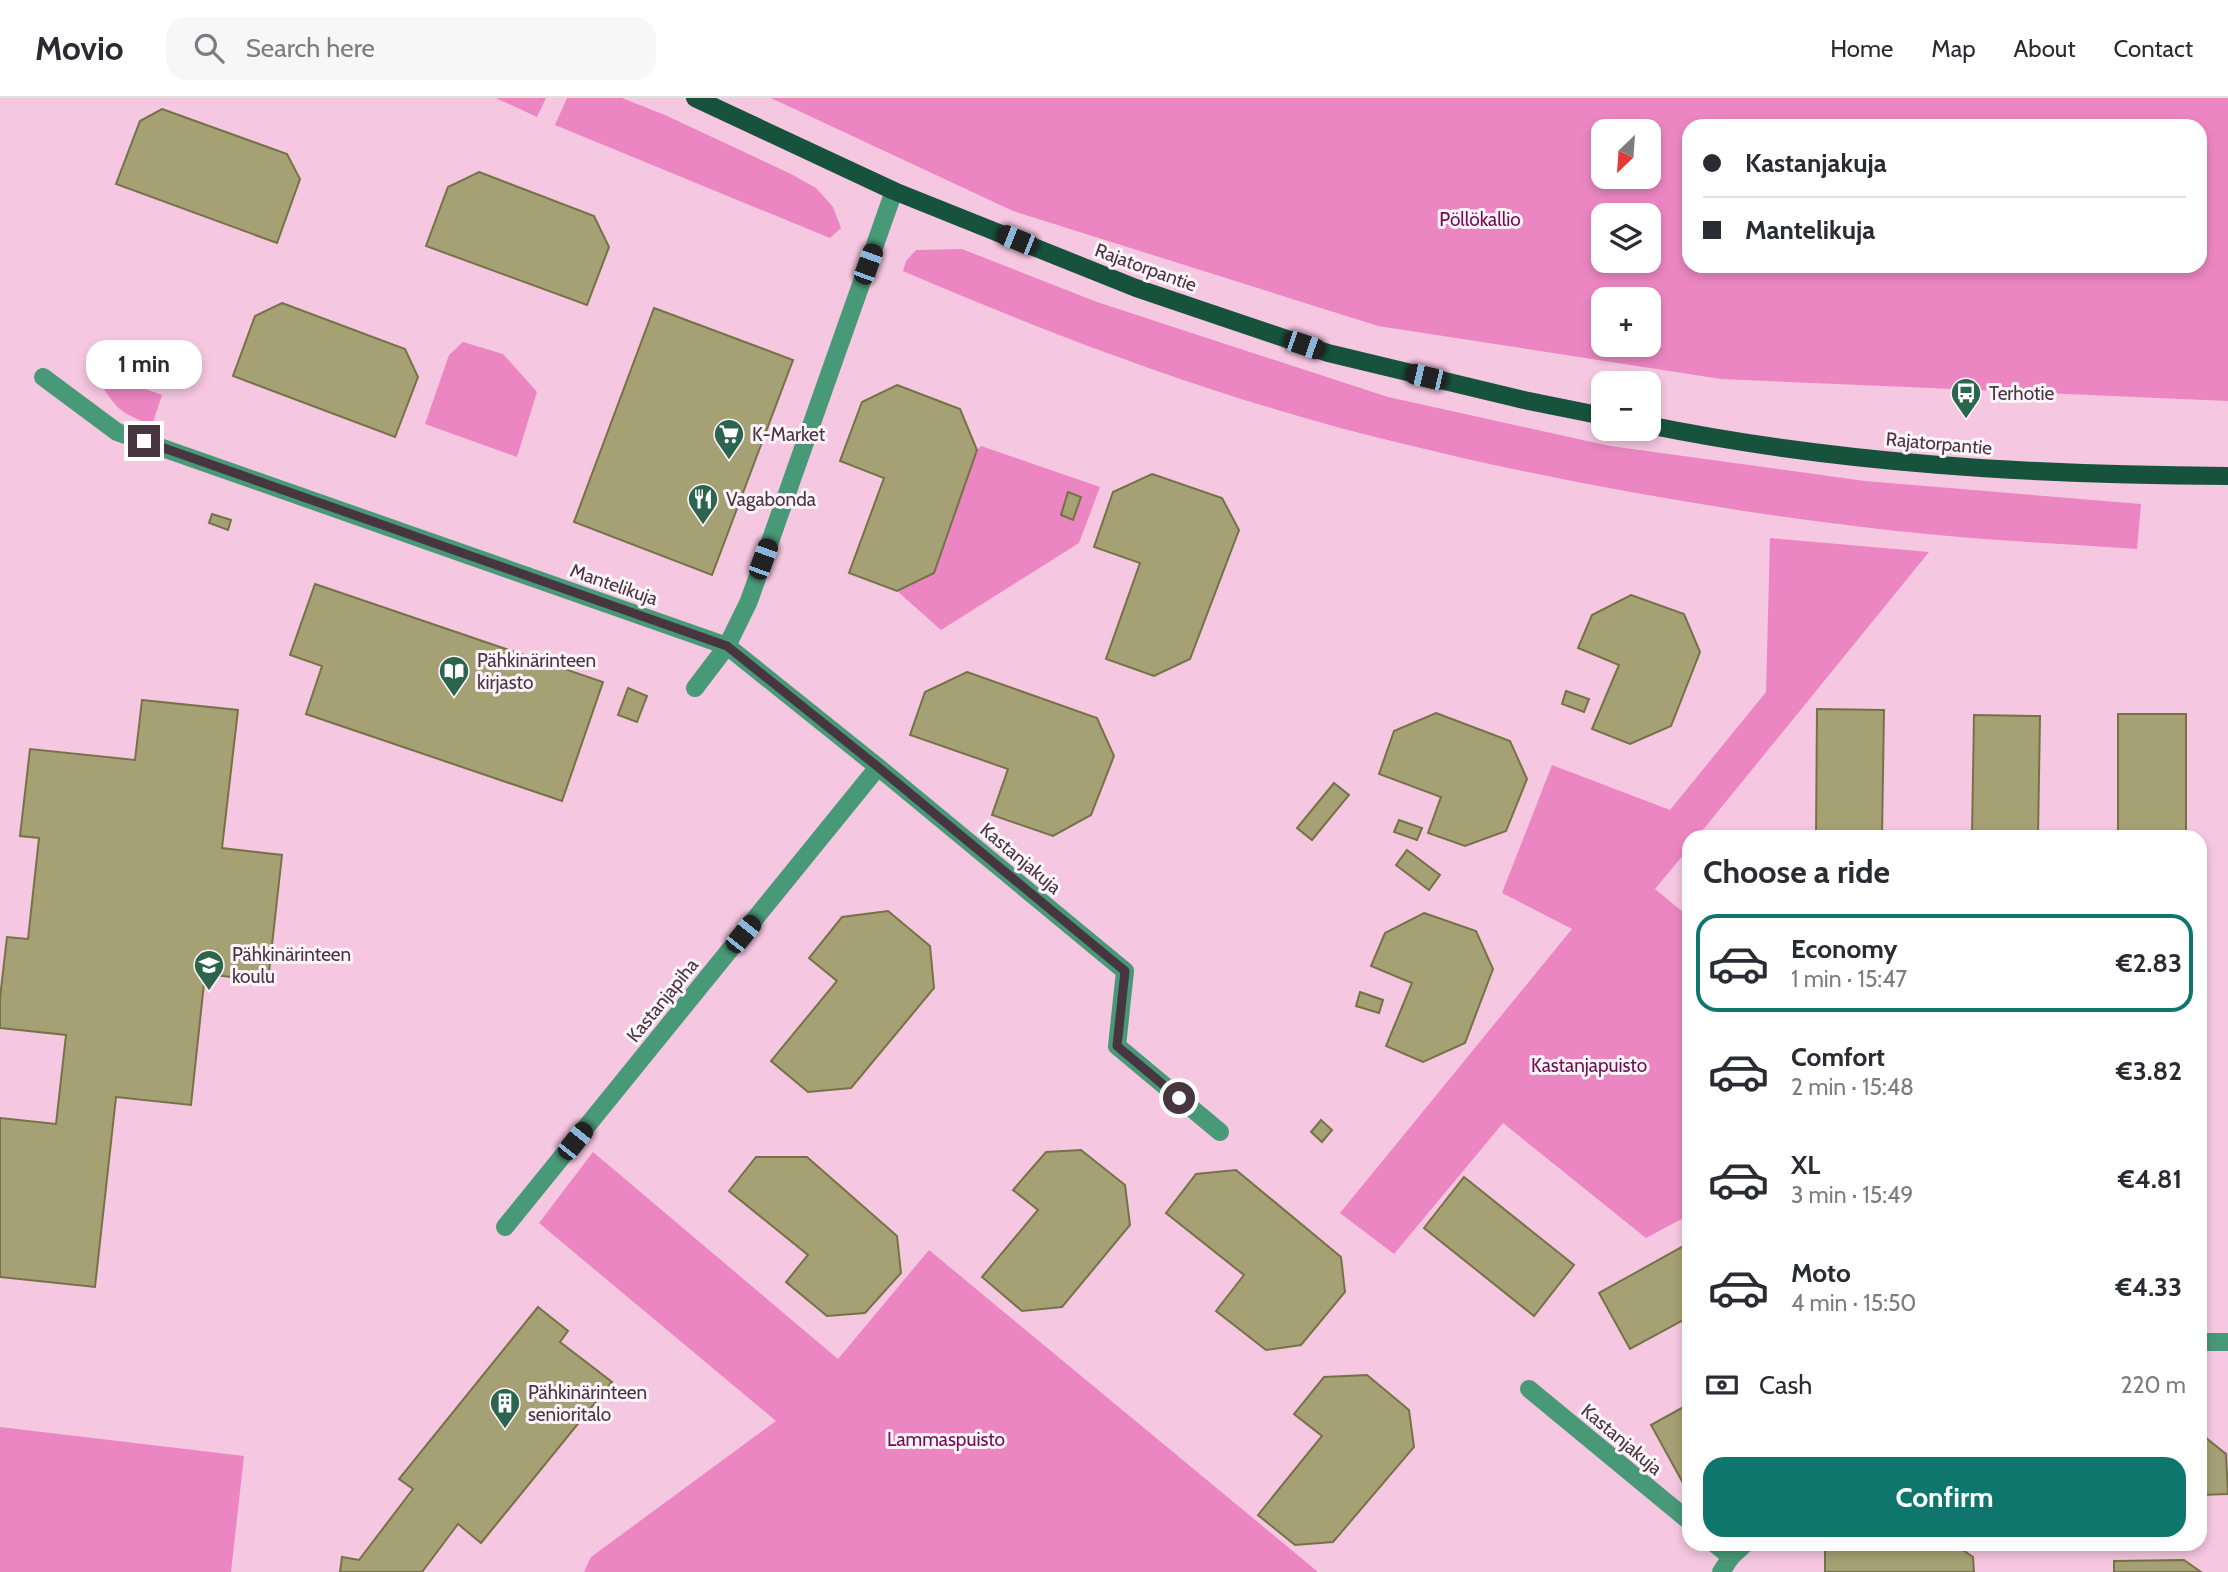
<!DOCTYPE html>
<meta charset="utf-8">
<style>
:root{--surface:#fff;--page:#f7f7f7;--text:#2b2b33;--muted:#7c7c81;--line:#e1e1e2;--accent:#0f766e}
body{margin:0;font-family:Cabin,sans-serif;background:var(--page);color:var(--text);height:100vh;display:flex;flex-direction:column;font-size:26px;white-space:nowrap}
*{box-sizing:border-box;margin:0}
p{font-size:23px;color:var(--muted)}
.icon{flex:none;width:38px;height:38px;fill:none;stroke:currentColor;stroke-width:2;stroke-linecap:round;stroke-linejoin:round}
.map{position:relative;flex:1;overflow:hidden}
.details{position:absolute;left:1682px;top:732px;width:525px;height:721px;display:flex;flex-direction:column;background:var(--surface);border-radius:21px;box-shadow:0 4px 10px #0003}
.details>*{flex:none}
.guide{position:absolute;left:1682px;top:21px;width:525px;height:154px;border-radius:21px;box-shadow:0 4px 10px #0003;display:grid;align-content:center;height:154px;padding:0 21px;background:var(--surface)}
.needle{width:46px;rotate:205deg}
.buttons{position:absolute;left:1591px;top:21px;display:grid;gap:14px}
.buttons a{display:grid;place-items:center;width:70px;height:70px;border-radius:14px;background:var(--surface);box-shadow:0 4px 10px #0003;font-size:35px}
.end{position:absolute;width:32px;height:32px;margin:-16px;border:9px solid #47353f;background:#fff;box-shadow:0 0 0 4px #fff}
.from{border-radius:50%}
.bubble{position:absolute;height:49px;border-radius:21px;background:var(--surface);box-shadow:0 4px 10px #0003;font-size:23px;font-weight:700;line-height:49px;text-align:center}
.car{position:absolute;width:21px;height:42px;margin:-21px -10px;border-radius:9px;box-shadow:0 0 5px 2px #0007;background:linear-gradient(#222 24%,#8ab4d8 0 40%,#222 0 76%,#8ab4d8 0 86%,#222 0)}
.guide b{display:flex;align-items:center;gap:24px;height:66px;font-size:26px}
.guide b+b{border-top:2px solid var(--line)}
.guide i{width:18px;height:18px;background:var(--text)}
ul{padding:0;list-style:none}
li{display:flex;align-items:center;gap:21px;height:98px;margin:0 14px 10px;padding:0 7px;border:4px solid transparent;border-radius:21px}
li div{flex:1}
li b{display:block;font-size:26px}
li em{font-style:normal;font-weight:700}
li.current{border-color:var(--accent)}
li>.icon{width:63px;height:63px;stroke-width:1.5}
h2{padding:0 21px;font-size:32px;line-height:84px}
.pay{display:flex;align-items:center;gap:18px;height:77px;padding:0 21px;font-size:26px}
.pay p{margin-inline-start:auto}
.button{display:flex;gap:14px;margin-top:auto;padding:14px 21px}
.button a{flex:1;height:80px;border-radius:21px;background:var(--accent);color:#fff;font-size:28px;font-weight:700;line-height:80px;text-align:center}
header{display:flex;align-items:center;gap:42px;box-sizing:border-box;height:98px;padding:0 35px;background:var(--surface);border-bottom:2px solid var(--line)}
header strong{font-size:33px}
nav{display:flex;gap:38px;margin-inline-start:auto;font-size:24px}
.search{width:490px;height:63px;background:var(--page);display:flex;align-items:center;gap:18px;box-sizing:border-box;padding:0 24px;border-radius:21px;color:var(--muted);font-size:26px}
.map>svg:first-child{display:block}
</style>
<header>
<strong>Movio</strong>
<div class="search"><svg class="icon" aria-label="search" viewBox="0 0 24 24"><circle cx="10" cy="10" r="6"/><path d="M15 15l6 6"/></svg>Search here</div>
<nav><a>Home</a><a>Map</a><a>About</a><a>Contact</a></nav>
</header>
<div class="map">
<svg width="2228" height="1474" viewBox="0 0 2228 1474">
<rect width="100%" height="100%" fill="#f5c7e0"/>
<g fill="#eb86c3" fill-rule="evenodd">
<polygon points="496,0 546,0 537,19"/>
<polygon points="567,0 622,0 665,17 791,76 816,90 833,109 841,130 830,140 555,27"/>
<path d="M771 0H2228V303L1721 281 1378 228 1013 113ZM1689 28H2200V168H1689ZM1603 33H1648V79H1603ZM1603 117H1648V163H1603ZM1603 201H1648V247H1603Z"/>
<path d="M962 151 1097 204 1388 299 1610 348 1865 383 2141 406 2137 451C2067 446 1996 443 1927 436 1751 418 1575 388 1404 346 1232 305 1066 243 903 173L906 163 916 152Z"/>
<polygon points="463,244 503,256 537,294 517,359 425,326 449,257"/>
<path d="M101 275 162 297 152 327C118 314 117 311 97 281Z"/>
<polygon points="981,348 1100,389 1079,445 941,532 897,493 934,475 977,352"/>
<polygon points="1770,440 1929,454 1698,738 1689,738 1689,750 1655,791 1689,819 1689,1117 1646,1140 1503,1025 1394,1156 1340,1115 1572,831 1502,795 1552,667 1670,712 1766,594"/>
<polygon points="593,1054 838,1261 929,1152 1318,1474 584,1474 591,1459 776,1323 539,1125"/>
<polygon points="0,1329 244,1358 231,1474 0,1474"/>
</g>
<g fill="#a5a174" stroke="#767247" stroke-width="2">
<polygon points="162,11 287,56 300,81 277,145 116,86 140,23"/>
<polygon points="479,74 594,118 609,149 587,207 426,148 448,89"/>
<polygon points="282,205 405,251 418,279 395,339 233,278 255,218"/>
<polygon points="654,210 793,262 712,477 574,424"/>
<polygon points="897,287 960,311 977,352 934,475 897,493 849,475 884,380 840,363 862,304"/>
<polygon points="1152,376 1222,400 1239,432 1190,561 1154,578 1106,561 1140,465 1094,449 1113,394"/>
<polygon points="1068,394 1081,399 1073,422 1061,417"/>
<polygon points="212,416 231,422 228,432 209,425"/>
<polygon points="315,486 603,584 562,703 306,616 322,568 290,557"/>
<polygon points="1631,497 1684,516 1700,554 1671,628 1630,646 1592,631 1619,567 1578,550 1592,517"/>
<polygon points="967,574 1097,620 1114,658 1091,717 1053,738 992,717 1008,671 910,637 925,594"/>
<polygon points="628,590 647,598 637,624 618,617"/>
<polygon points="1566,593 1589,601 1584,614 1562,606"/>
<polygon points="142,602 238,612 222,750 282,757 268,883 205,876 191,1007 116,999 95,1189 0,1179 0,1020 56,1026 66,937 0,930 0,900 7,839 28,841 39,740 20,738 30,651 135,662"/>
<polygon points="1817,611 1884,612 1882,738 1816,738"/>
<polygon points="1436,615 1510,643 1527,681 1506,733 1465,748 1428,735 1441,699 1379,676 1394,633"/>
<rect x="2118" y="616" width="68" height="122"/>
<polygon points="1974,617 2040,618 2038,738 1972,738"/>
<polygon points="1334,685 1349,697 1312,742 1297,730"/>
<polygon points="1399,722 1422,730 1417,742 1394,734"/>
<polygon points="1407,752 1440,777 1429,792 1396,767"/>
<polygon points="888,813 930,848 934,890 851,990 808,994 771,963 837,883 809,860 842,819"/>
<polygon points="1424,815 1476,833 1493,871 1465,945 1423,964 1386,948 1412,885 1371,868 1385,835"/>
<polygon points="1360,894 1383,902 1379,915 1356,908"/>
<polygon points="1321,1022 1332,1032 1322,1044 1311,1034"/>
<polygon points="1081,1052 1125,1087 1130,1127 1062,1209 1022,1213 982,1179 1038,1112 1013,1092 1046,1054"/>
<polygon points="756,1059 807,1059 897,1138 901,1175 865,1215 827,1218 786,1184 808,1157 729,1093"/>
<polygon points="1236,1072 1341,1159 1345,1194 1301,1247 1266,1252 1216,1213 1244,1177 1166,1115 1196,1076"/>
<polygon points="1464,1079 1574,1167 1534,1218 1424,1130"/>
<polygon points="1689,1145 1689,1219 1630,1251 1599,1195"/>
<polygon points="538,1209 568,1233 560,1244 612,1284 481,1445 458,1426 422,1474 340,1474 342,1459 359,1462 413,1391 399,1381"/>
<polygon points="1367,1277 1409,1312 1414,1349 1333,1444 1295,1447 1258,1417 1322,1338 1294,1316 1324,1279"/>
<polygon points="1689,1306 1689,1382 1683,1385 1651,1327"/>
<polygon points="2200,1335 2226,1356 2228,1396 2200,1397"/>
<polygon points="1825,1446 1954,1446 1973,1459 1974,1474 1825,1474"/>
<polygon points="2184,1462 2201,1474 2114,1474 2114,1463"/>
</g>
<g fill="none" stroke-linecap="round" stroke-linejoin="round">
<g stroke="#489977" stroke-width="18">
<polyline points="43,279 117,334 727,548 749,503 894,93"/>
<polyline points="695,590 727,548 878,669 1125,873 1117,948 1220,1034"/>
<polyline points="505,1129 878,669"/>
<polyline points="2200,1244 2228,1244"/>
<polyline points="1529,1291 1689,1423"/>
<polyline points="1715,1446 1731,1459"/>
<polyline points="1721,1474 1731,1459 1745,1446"/>
</g>
<g stroke="#17533c" stroke-width="18">
<polyline points="695,0 894,93 1136,190 1328,255 1524,302 1603,318"/>
<path d="M1648 327C1839 366 2034 377 2228 378"/>
</g>
</g>
<g fill="none" stroke-linecap="round" stroke-linejoin="round">
<polyline stroke="#47353f" stroke-width="9" points="144,343 727,548 878,669 1125,873 1117,948 1179,1000"/>
</g>
<defs>
<g id="bus-pin" transform="scale(1.575)"><path d="M0 17L-7.5 6A9.5 9.5 0 1 1 7.5 6Z" fill="#2c654e" stroke="#fef4f9"/><path d="M-5-6H5V4H4V6H2V4H-2V6H-4V4H-5ZM-3.5-4V0h7V-4ZM-3.5 1.2v1.5H-2V1.2ZM2 1.2v1.5H3.5V1.2Z" fill="#fff"/></g>
<g id="supermarket-pin" transform="scale(1.575)"><path d="M0 17L-7.5 6A9.5 9.5 0 1 1 7.5 6Z" fill="#2c654e" stroke="#fef4f9"/><path d="M-6-5.5h2.5l.6 2H6L4.5 2H-2.5L-4.4-4H-6ZM-1.5 3.2a1.3 1.3 0 1 0 .1 0ZM3 3.2a1.3 1.3 0 1 0 .1 0Z" fill="#fff"/></g>
<g id="restaurant-pin" transform="scale(1.575)"><path d="M0 17L-7.5 6A9.5 9.5 0 1 1 7.5 6Z" fill="#2c654e" stroke="#fef4f9"/><path d="M-5-6h1v4h1v-4h1v4h1v-4h1v5L-1.5 .5V6h-2V.5L-5-1ZM5-6V6H3V1.5H1.5Q1.5-4 5-6Z" fill="#fff"/></g>
<g id="library-pin" transform="scale(1.575)"><path d="M0 17L-7.5 6A9.5 9.5 0 1 1 7.5 6Z" fill="#2c654e" stroke="#fef4f9"/><path d="M-6-4Q-3-5.5-.7-3.5V5Q-3 3-6 4ZM6-4Q3-5.5 .7-3.5V5Q3 3 6 4Z" fill="#fff"/></g>
<g id="school-pin" transform="scale(1.575)"><path d="M0 17L-7.5 6A9.5 9.5 0 1 1 7.5 6Z" fill="#2c654e" stroke="#fef4f9"/><path d="M0-5L7-2L0 1L-7-2ZM-4 1L0 2.5L4 1V4Q0 6-4 4Z" fill="#fff"/></g>
<g id="building-pin" transform="scale(1.575)"><path d="M0 17L-7.5 6A9.5 9.5 0 1 1 7.5 6Z" fill="#2c654e" stroke="#fef4f9"/><path d="M-4-6H4V6H1V3H-1V6H-4ZM-2.5-4.3h1.7v1.8h-1.7ZM.8-4.3h1.7v1.8H.8ZM-2.5-1h1.7V.8h-1.7ZM.8-1h1.7V.8H.8Z" fill="#fff"/></g>
</defs>
<g fill-rule="evenodd">
<use href="#bus-pin" x="1966" y="295"/>
<use href="#supermarket-pin" x="729" y="336"/>
<use href="#restaurant-pin" x="703" y="401"/>
<use href="#library-pin" x="454" y="573"/>
<use href="#school-pin" x="209" y="867"/>
<use href="#building-pin" x="505" y="1305"/>
</g>
<g text-anchor="middle" stroke-width="6" stroke-linejoin="round" paint-order="stroke">
<g font-size="19" fill="#6f0c52" stroke="#fef4f9">
<text x="1480" y="128">Pöllökallio</text>
<text x="1589" y="974">Kastanjapuisto</text>
<text x="946" y="1348">Lammaspuisto</text>
</g>
<g font-size="19" fill="#47353f" stroke="#fef4f9">
<text transform="translate(1146 169) rotate(20)" y="7">Rajatorpantie</text>
<text transform="translate(1939 345) rotate(5)" y="7">Rajatorpantie</text>
<text transform="translate(614 486) rotate(19)" y="7">Mantelikuja</text>
<text transform="translate(1021 760) rotate(40)" y="7">Kastanjakuja</text>
<text transform="translate(662 902) rotate(-51)" y="7">Kastanjapiha</text>
<text transform="translate(1622 1341) rotate(40)" y="7">Kastanjakuja</text>
</g>
<g font-size="19" fill="#47353f" stroke="#fef4f9" text-anchor="start">
<text x="1989" y="302">Terhotie</text>
<text x="752" y="343">K-Market</text>
<text x="726" y="408">Vagabonda</text>
<text x="477" y="569">Pähkinärinteen<tspan x="477" dy="22">kirjasto</tspan></text>
<text x="232" y="863">Pähkinärinteen<tspan x="232" dy="22">koulu</tspan></text>
<text x="528" y="1301">Pähkinärinteen<tspan x="528" dy="22">senioritalo</tspan></text>
</g>
</g>
</svg>
<div class="buttons">
<a><svg class="needle" viewBox="-14 -14 28 28"><path d="M0-13l5 13h-10z" fill="#e53935"/><path d="M0 13l5-13h-10z" fill="#7c7c81"/></svg></a>
<a><svg class="icon" aria-label="layers" viewBox="0 0 24 24"><path d="M12 4l9 5-9 5-9-5zM3 14l9 5 9-5"/></svg></a>
<a>+</a>
<a>−</a>
</div>
<i class="end from" style="left:1179px;top:1000px"></i>
<i class="end" style="left:144px;top:343px"></i>
<div class="bubble" style="left:86px;top:242px;width:116px">1 min</div>
<i class="car" style="left:1017px;top:142px;rotate:292deg"></i>
<i class="car" style="left:868px;top:166px;rotate:20deg"></i>
<i class="car" style="left:1304px;top:247px;rotate:109deg"></i>
<i class="car" style="left:1426px;top:279px;rotate:283deg"></i>
<i class="car" style="left:763px;top:461px;rotate:20deg"></i>
<i class="car" style="left:743px;top:836px;rotate:39deg"></i>
<i class="car" style="left:575px;top:1043px;rotate:39deg"></i>
<div class="guide">
<b><i class="from"></i>Kastanjakuja</b>
<b><i></i>Mantelikuja</b>
</div>
<section class="details">
<h2>Choose a ride</h2>
<ul>
<li class="current"><svg class="icon" aria-label="car" viewBox="0 0 24 24"><path d="M5 17H2v-5l4-1 3-4h7l3 4 3 1v5h-3M9 17h6M6 11h13"/><circle cx="7" cy="17" r="2"/><circle cx="17" cy="17" r="2"/></svg><div><b>Economy</b><p>1 min · 15:47</p></div><em>€2.83</em></li>
<li><svg class="icon" aria-label="car" viewBox="0 0 24 24"><path d="M5 17H2v-5l4-1 3-4h7l3 4 3 1v5h-3M9 17h6M6 11h13"/><circle cx="7" cy="17" r="2"/><circle cx="17" cy="17" r="2"/></svg><div><b>Comfort</b><p>2 min · 15:48</p></div><em>€3.82</em></li>
<li><svg class="icon" aria-label="car" viewBox="0 0 24 24"><path d="M5 17H2v-5l4-1 3-4h7l3 4 3 1v5h-3M9 17h6M6 11h13"/><circle cx="7" cy="17" r="2"/><circle cx="17" cy="17" r="2"/></svg><div><b>XL</b><p>3 min · 15:49</p></div><em>€4.81</em></li>
<li><svg class="icon" aria-label="car" viewBox="0 0 24 24"><path d="M5 17H2v-5l4-1 3-4h7l3 4 3 1v5h-3M9 17h6M6 11h13"/><circle cx="7" cy="17" r="2"/><circle cx="17" cy="17" r="2"/></svg><div><b>Moto</b><p>4 min · 15:50</p></div><em>€4.33</em></li>
</ul>
<div class="pay"><svg class="icon" aria-label="cash" viewBox="0 0 24 24"><path d="M3 7h18v10H3z"/><circle cx="12" cy="12" r="2"/></svg>Cash<p>220 m</p></div>
<div class="button"><a>Confirm</a></div>
</section>
</div>
